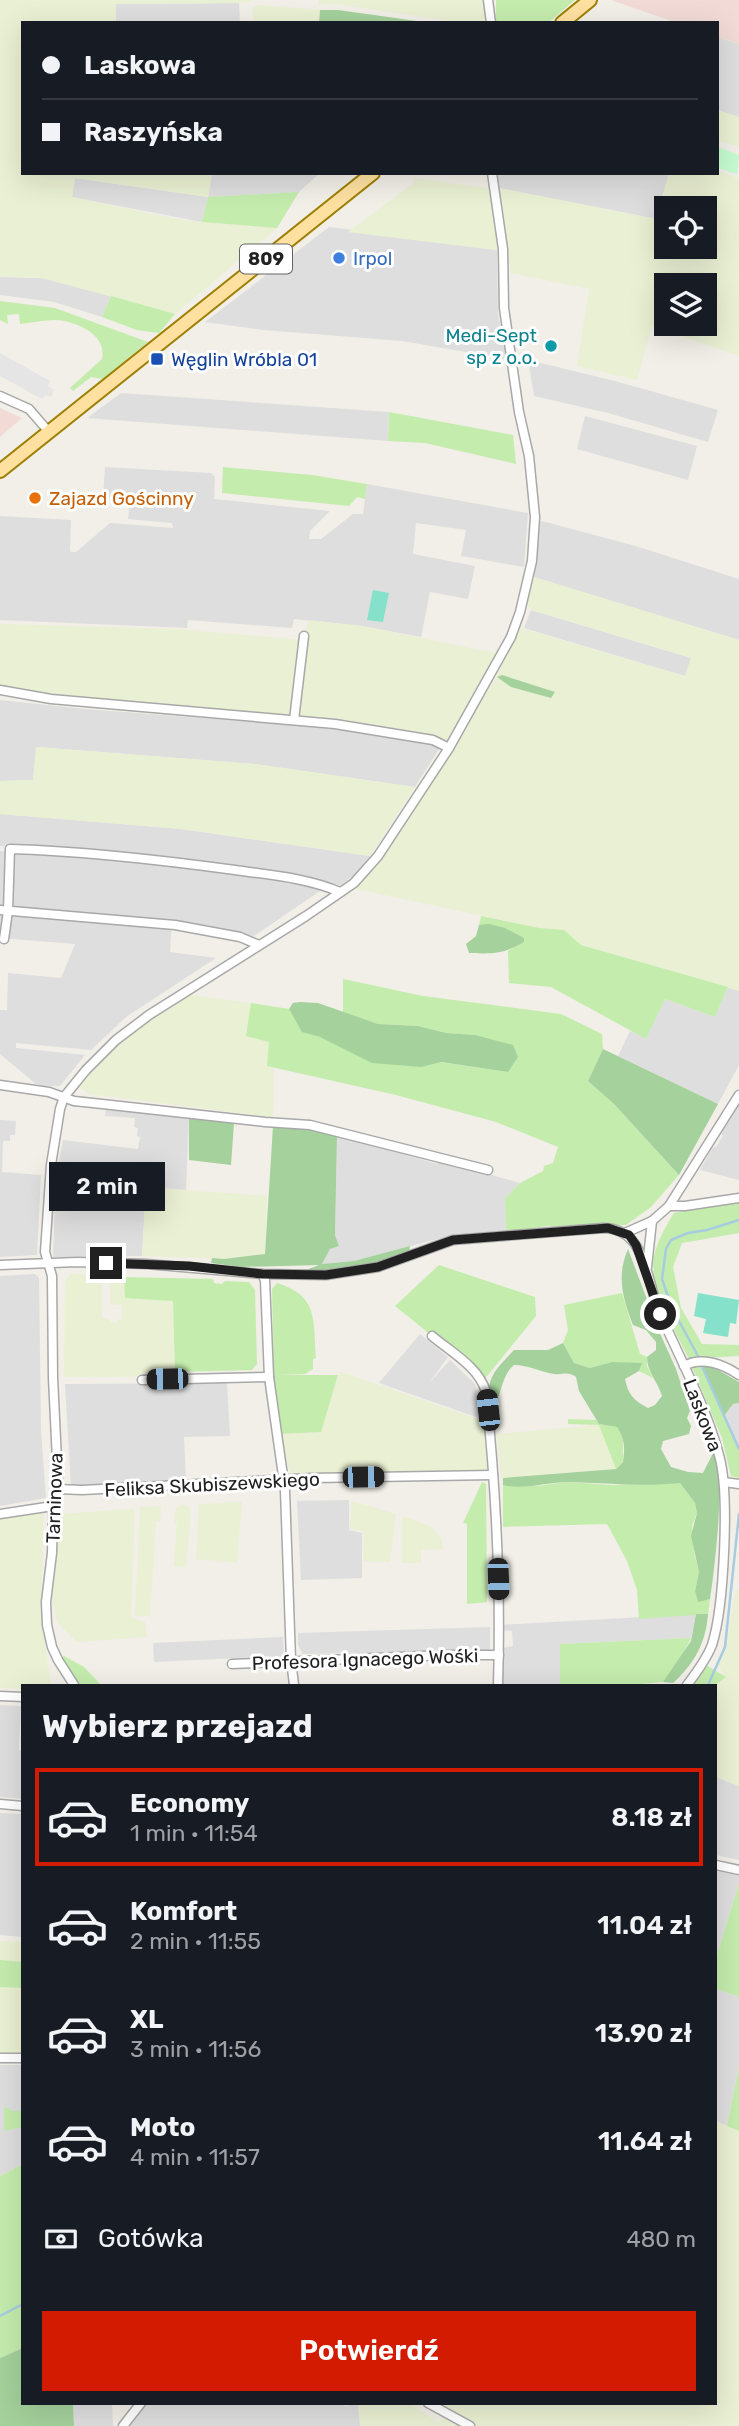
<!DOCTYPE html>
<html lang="pl">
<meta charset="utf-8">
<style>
:root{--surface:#171b24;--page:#242831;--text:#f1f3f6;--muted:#9ea1a6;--line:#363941;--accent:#d21b00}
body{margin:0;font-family:Rubik,sans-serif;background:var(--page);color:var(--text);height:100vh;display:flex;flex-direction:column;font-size:26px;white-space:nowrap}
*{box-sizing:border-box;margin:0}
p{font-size:23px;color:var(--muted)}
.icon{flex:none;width:38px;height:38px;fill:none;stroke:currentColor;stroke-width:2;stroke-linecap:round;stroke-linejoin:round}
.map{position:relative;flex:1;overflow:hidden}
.panel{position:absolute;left:21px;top:1684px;width:696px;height:721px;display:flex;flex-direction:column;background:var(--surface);border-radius:0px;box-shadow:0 7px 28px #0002}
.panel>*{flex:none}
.guide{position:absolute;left:21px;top:21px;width:698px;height:154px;border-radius:0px;box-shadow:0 7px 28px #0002;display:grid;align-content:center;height:154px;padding:0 21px;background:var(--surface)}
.buttons{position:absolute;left:654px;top:196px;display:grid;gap:14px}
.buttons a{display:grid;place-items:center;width:63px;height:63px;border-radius:0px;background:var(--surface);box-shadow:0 7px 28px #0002;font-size:35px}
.end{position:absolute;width:32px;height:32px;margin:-16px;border:9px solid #212121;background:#fff;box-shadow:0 0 0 4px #fff}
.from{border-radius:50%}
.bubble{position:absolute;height:49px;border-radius:0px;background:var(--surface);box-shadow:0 7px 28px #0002;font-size:23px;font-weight:600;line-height:49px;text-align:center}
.car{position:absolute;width:21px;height:42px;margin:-21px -10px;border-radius:9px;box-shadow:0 0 5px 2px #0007;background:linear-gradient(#222 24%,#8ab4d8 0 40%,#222 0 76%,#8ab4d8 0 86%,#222 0)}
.guide b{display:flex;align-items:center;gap:24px;height:66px;font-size:26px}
.guide b+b{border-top:2px solid var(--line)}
.guide i{width:18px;height:18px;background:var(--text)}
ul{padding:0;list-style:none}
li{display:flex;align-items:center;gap:21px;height:98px;margin:0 14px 10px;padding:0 7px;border:4px solid transparent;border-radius:0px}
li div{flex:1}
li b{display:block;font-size:26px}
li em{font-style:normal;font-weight:600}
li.selected{border-color:var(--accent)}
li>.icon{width:63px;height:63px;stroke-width:1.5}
h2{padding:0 21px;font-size:32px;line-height:84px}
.pay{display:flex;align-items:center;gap:18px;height:77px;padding:0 21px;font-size:26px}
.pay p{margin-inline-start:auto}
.cta{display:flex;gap:14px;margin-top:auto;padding:14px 21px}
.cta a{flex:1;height:80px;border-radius:0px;background:var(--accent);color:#fff;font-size:28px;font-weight:600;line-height:80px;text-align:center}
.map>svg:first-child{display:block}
</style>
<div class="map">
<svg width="739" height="2426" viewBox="0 0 739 2426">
<rect width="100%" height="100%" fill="#f1efe7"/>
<g fill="#dfdede">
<polygon points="239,3 240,23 116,23 115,4"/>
<polygon points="718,37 739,44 739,119 718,111"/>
<polygon points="212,173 320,173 299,192 208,197 202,222 72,197 75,178 208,197"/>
<polygon points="497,173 669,173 657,219 499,188"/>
<polygon points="329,227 497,247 498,313 506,359 402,341 264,330 205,322"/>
<polygon points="0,277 42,278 111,296 102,317 54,302 0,295"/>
<polygon points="528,360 615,381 718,410 708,442 608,413 534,396"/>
<polygon points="121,393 389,412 388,441 87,418"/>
<polygon points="585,416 697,446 688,480 577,449"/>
<polygon points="105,467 211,473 215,477 214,499 330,511 310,531 309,539 321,539 353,514 363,514 367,484 528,513 524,567 461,556 466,530 416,523 413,554 475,566 468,599 430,592 421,637 362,626 294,619 292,628 188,620 187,628 0,620 0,516 71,520 70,550 71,552 76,552 110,523 173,528 172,523 128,519 130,501 103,497"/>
<polygon points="542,521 639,547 739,579 739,640 534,577 539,523"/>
<polygon points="531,610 691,658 685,676 524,628"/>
<polygon points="0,700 85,709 334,728 430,742 439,749 415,787 255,764 37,747 33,780 0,781"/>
<polygon points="0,814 181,829 370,856 359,871 341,885 264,871 85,851 0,846"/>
<polygon points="0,851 42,853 170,866 260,877 323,889 254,936 172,920 170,952 216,958 126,1017 91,1050 16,1043 16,1048 85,1055 60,1086 44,1086 36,1084 0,1054 0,1010 7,1010 8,973 61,978 75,944 0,938"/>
<polygon points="728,987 739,991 739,1065 718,1104 618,1056 630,1031 646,1038 665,999 715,1017"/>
<polygon points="739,1103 739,1180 700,1170 713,1147 716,1147 723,1136 721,1133"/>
<polygon points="106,1110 189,1117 186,1190 146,1187 142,1256 53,1257 56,1177 63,1140 138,1149 140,1137 137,1136 138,1128 134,1127 135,1118 105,1116"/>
<polygon points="0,1120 16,1121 15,1135 10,1135 10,1141 3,1141 2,1172 41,1175 37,1255 0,1257"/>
<polygon points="337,1135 437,1164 440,1160 520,1183 505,1199 506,1232 449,1236 354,1261 322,1264 330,1249 339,1245 335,1235"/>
<polygon points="35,1274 39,1278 41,1430 46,1498 0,1506 0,1276"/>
<polygon points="420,1334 448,1357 429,1383 450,1360 475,1384 480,1413 476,1417 379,1383"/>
<polygon points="227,1383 230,1436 184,1437 186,1481 71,1487 65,1384"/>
<polygon points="739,1403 739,1449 724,1416 733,1404"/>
<polygon points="349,1500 349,1530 362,1533 362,1578 301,1580 297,1501"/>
<polygon points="696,1614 691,1638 561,1644 560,1685 503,1685 502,1648 513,1646 512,1631 498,1630 497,1625"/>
<polygon points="490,1627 490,1651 303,1654 298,1645 298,1633"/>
<polygon points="283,1637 284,1656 154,1662 153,1643"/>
<polygon points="0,1705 21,1706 19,1750 23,1751 23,1799 0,1797"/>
<polygon points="716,1777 739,1786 739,1860 716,1855"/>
<polygon points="0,1813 23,1814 23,1937 0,1935"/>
<polygon points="716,1868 739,1873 739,1883 716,1958"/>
<polygon points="716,1989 739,1997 739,2066 727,2126 716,2121"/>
<polygon points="0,2065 23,2065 23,2164 0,2176"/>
<polygon points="73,2403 112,2403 113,2426 74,2426"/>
<polygon points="146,2403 343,2403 345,2406 351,2405 350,2403 358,2403 360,2426 126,2426 131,2418"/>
</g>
<g fill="#f2dbd7">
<polygon points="611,0 739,0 739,44 718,37 718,23 677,23"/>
<polygon points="0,408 22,418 0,437"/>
</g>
<g fill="#eaf0d3" fill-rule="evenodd">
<polygon points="0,0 256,0 239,3 116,4 116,23 23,23 23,173 212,173 208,197 75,178 72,197 182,220 277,228 175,314 42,278 0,277"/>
<polygon points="319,0 483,0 487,23 463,23 337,4 318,5"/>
<polygon points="257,5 320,10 319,23 254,23 252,9"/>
<polygon points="718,110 739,117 739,147 718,140"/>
<path d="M718 171 739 178V356L652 326 637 380 577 366 589 289 511 273 499 188 656 219 669 173H718ZM667 208H705V247H667ZM667 285H705V324H667Z"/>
<polygon points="414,178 493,189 503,251 348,232 414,183"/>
<polygon points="534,577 739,640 739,991 579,944 564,930 539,928 352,888 381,860 454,741 497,677 517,627 685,676 691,658 531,610 527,601"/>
<polygon points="309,620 362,626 496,653 447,740 337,721 50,696 0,688 0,624 177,629 302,640"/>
<polygon points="36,747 255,764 415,787 370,856 181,829 0,814 0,781 33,780"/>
<polygon points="190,995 251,1003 246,1035 269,1042 267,1066 274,1068 273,1117 89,1094 79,1087 117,1045 180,998"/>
<polygon points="146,1187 267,1196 265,1254 224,1259 142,1256"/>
<polygon points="71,1274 102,1275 102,1318 110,1319 110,1322 117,1323 117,1320 122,1319 122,1305 110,1305 110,1276 124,1277 125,1298 173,1300 175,1372 140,1373 135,1377 64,1377 65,1280"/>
<polygon points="342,1372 483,1421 488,1471 295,1474 289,1470 281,1434 321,1432 338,1375"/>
<polygon points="599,1425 616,1469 501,1478 497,1434"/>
<polygon points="352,1501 396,1514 390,1562 363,1561 364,1531 350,1529"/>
<polygon points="242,1502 237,1563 196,1559 199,1504"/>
<polygon points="182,1505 188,1506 191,1511 186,1567 174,1566 177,1523 174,1522 176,1508"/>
<polygon points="161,1506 160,1521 156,1521 150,1616 135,1616 140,1507"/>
<polygon points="135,1509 131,1618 145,1622 147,1637 77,1642 57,1622 52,1598 59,1514"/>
<polygon points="44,1510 41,1615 51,1685 23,1685 23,1689 0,1688 0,1517"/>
<polygon points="402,1516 430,1526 441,1538 443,1549 421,1550 421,1563 402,1563"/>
<polygon points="736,1590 739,1590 739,1786 716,1777 715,1685 725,1677 718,1665 725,1647"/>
<polygon points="0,1941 23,1942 23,1962 0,1960"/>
<polygon points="0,1987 23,1988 23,2050 20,2053 0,2053"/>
<polygon points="716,2121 739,2131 739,2426 474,2426 433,2403 716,2403"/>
<polygon points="358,2403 408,2403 440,2423 442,2415 468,2426 360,2426"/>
</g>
<g fill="#c4ecad">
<polygon points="496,0 575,0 548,23 496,23"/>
<polygon points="299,192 277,228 202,222 208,197"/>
<polygon points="111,296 175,314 159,333 137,330 102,317"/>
<path d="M0 301 55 308 148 342 103 379 91 377 73 391 70 388 102 359C107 337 83 325 64 321 52 318 33 323 20 324L19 314 7 315 8 324 0 320Z"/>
<polygon points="389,412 513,435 516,464 425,443 388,441"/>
<polygon points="223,467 312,475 367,484 365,499 357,497 349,506 222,493"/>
<path d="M481 916 539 928 564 930 581 945 728 987 715 1017 665 999 646 1039 551 987 509 983 508 951 524 942V938C509 931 496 924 479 925Z"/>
<polygon points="343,979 423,996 561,1014 602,1034 603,1049 588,1081 615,1105 679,1175 651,1207 626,1225 547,1226 506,1232 505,1199 520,1183 543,1171 544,1166 553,1163 558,1147 496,1122 396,1095 267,1066 269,1042 246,1036 251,1003 289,1009 303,1032 320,1037 439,1062 508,1072 475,1035 446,1033 418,1026 378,1024 343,1013"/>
<path d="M739 1201V1233L682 1243 673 1267 681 1308 702 1344 739 1345V1356L689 1359C676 1332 648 1287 654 1257 657 1241 666 1226 674 1213Z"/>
<polygon points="439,1265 535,1297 536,1316 483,1381 467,1364 395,1306"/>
<polygon points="124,1277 213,1279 214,1283 222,1284 225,1281 249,1282 255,1290 257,1364 252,1370 175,1372 173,1301 125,1298"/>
<path d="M277 1283C319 1296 313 1320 316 1358L313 1359V1369L305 1374 277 1375H338L321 1432 281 1434 271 1375H274L272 1289Z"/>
<polygon points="622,1293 640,1354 647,1357 647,1366 653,1378 639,1371 641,1364 612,1362 590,1368 574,1363 563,1343 568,1330 564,1305"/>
<polygon points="701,1364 739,1449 739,1478 731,1476 722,1438 692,1367"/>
<polygon points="568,1419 596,1420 599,1424 617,1427 623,1436 623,1461 616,1469 599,1425 568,1424"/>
<polygon points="482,1482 486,1484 487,1602 467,1604 467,1524 463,1523"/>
<polygon points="567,1482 612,1485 680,1483 695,1503 697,1513 692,1526 694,1553 699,1572 695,1591 698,1601 710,1599 708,1614 639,1619 637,1590 627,1561 607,1524 503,1527 503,1485 536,1486"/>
<polygon points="691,1638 679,1661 663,1682 628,1685 560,1685 560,1644"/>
<polygon points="64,1656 84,1667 101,1685 79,1685 60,1658"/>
<polygon points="706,1665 726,1677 715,1685 694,1685"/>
<polygon points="739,1883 739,1997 716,1989 716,1958"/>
<polygon points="0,1960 23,1962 23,1988 0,1987"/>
<polygon points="739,2066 739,2131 727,2126"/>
<polygon points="4,2108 10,2108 11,2111 20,2111 23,2108 23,2127 4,2131"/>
<polygon points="23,2164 23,2348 0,2358 0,2176"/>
</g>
<g fill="#a4d19c">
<polygon points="320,10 338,10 431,23 319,23"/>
<polygon points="502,675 555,692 551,698 511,687 497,677"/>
<path d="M489 924 505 928 524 938V942C504 954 492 954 469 953L466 944 476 936 479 925Z"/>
<polygon points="300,1002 318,1003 378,1024 418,1026 446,1033 475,1035 513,1045 518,1057 508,1072 441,1062 421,1067 372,1063 320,1037 302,1032 289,1009 293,1003"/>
<polygon points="603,1049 718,1104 679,1175 615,1105 588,1081"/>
<polygon points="189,1117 234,1123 231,1165 189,1160"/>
<polygon points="273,1126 298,1126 337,1135 335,1235 339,1246 330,1249 322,1264 354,1261 410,1246 409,1252 371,1266 301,1272 319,1265 240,1267 211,1263 212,1258 224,1259 265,1254"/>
<path d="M628 1249 658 1329 676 1369 690 1411 687 1418 691 1426 689 1434 663 1441 661 1449 671 1467 688 1472 703 1473 713 1453C727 1469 714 1574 710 1599L698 1602 695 1591 699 1572 691 1536 697 1513 695 1503 680 1483C643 1487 606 1483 569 1482 547 1482 525 1490 503 1485V1478L616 1469 623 1462C625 1448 625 1439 617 1427L599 1424 579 1391 576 1377C568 1371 563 1375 554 1374 540 1372 529 1365 514 1365 500 1377 504 1394 491 1408 484 1378 495 1371 514 1350H548L563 1343 574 1363 590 1368 612 1362 642 1363 639 1371 625 1379C628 1394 634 1401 648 1408L655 1405 662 1396C658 1382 647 1372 647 1357L656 1350V1342L646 1330 633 1325C623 1299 616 1276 628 1249Z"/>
<polygon points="701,1364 711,1366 739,1382 739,1403 733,1404 724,1416"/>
<path d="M696 1614H708C706 1643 694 1664 673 1683L663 1682 691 1641Z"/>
<polygon points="23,2348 23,2403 73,2403 74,2426 0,2426 0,2358"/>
</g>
<polygon fill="#c5fbd0" points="718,147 739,155 737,174 718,168"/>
<g fill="#85e1c9">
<polygon points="373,590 389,593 383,622 367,620"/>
<polygon points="698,1293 739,1300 736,1324 730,1323 728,1337 703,1333 706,1319 694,1316"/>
</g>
<polygon fill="#e5e5e5" points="0,353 50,381 48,386 54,390 51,397 46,395 42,399 0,376"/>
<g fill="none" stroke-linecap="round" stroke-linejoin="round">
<g stroke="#a7ccdf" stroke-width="2.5">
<polyline points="699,1358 672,1308 662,1279 666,1249 671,1240 688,1233 707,1230 739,1220"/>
<polyline points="701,1364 739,1449"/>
<polyline points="708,1685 725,1647 739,1514"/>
<polyline points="0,2316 23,2304"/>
</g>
<g stroke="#a8a8a8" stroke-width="11">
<g id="minor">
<polyline points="488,0 491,23"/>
<polyline points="0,396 29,409 49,432"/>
<polyline points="0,690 51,699 335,724 433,740 449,748"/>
<polyline points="294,720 304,636"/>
<polyline points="0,910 175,925 240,937 259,945"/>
<path d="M4 939 8 911 10 849C85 851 161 860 235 870 270 875 308 878 340 892"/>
<polyline points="0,1085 49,1092 74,1101 93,1103 265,1122 310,1125 488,1170"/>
<polyline points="669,1206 685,1206 739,1198"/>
<polyline points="625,1233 652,1221 669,1206 739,1095"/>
<path d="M0 1265 77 1262 147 1264 262 1274 326 1275 378 1267 453 1240 603 1228C647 1228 646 1282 660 1313 680 1359 706 1406 719 1455 730 1493 724 1607 712 1645 706 1660 697 1672 687 1685"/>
<polyline points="647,1267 652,1221"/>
<polyline points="262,1274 265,1280 269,1377 285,1490 291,1660 294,1685"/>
<path d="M432 1336C451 1352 479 1367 486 1392 496 1489 501 1588 498 1685"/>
<path d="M684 1366C701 1356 723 1364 739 1375"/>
<polyline points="142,1380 269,1377"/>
<polyline points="724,1482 739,1484"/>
<polyline points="57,1489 82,1490 312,1478 493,1475"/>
<polyline points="0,1514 53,1506"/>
<polyline points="232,1664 447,1655 499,1655"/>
<polyline points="74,1685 58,1660 52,1647 47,1625 46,1602 52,1553 53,1506 58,1481 53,1378 52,1276 45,1252 51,1165 60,1109 64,1097 86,1070 116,1040 149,1015 306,916 354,883 378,856 449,748 511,637 520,612 532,561 535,517 529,456 519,412 504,308 503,249 492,173"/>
<polyline points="0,1696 23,1697"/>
<polyline points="0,1804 23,1806"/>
<polyline points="716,1865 739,1870"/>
<polyline points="0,2058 23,2058"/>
<polyline points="428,2403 470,2426"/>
<polyline points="123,2426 141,2403"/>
</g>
</g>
<g stroke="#9e7e00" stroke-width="16">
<g id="primary">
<polyline points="562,23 590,0"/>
<polyline points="0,471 373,173"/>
</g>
</g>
<use href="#minor" stroke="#fff" stroke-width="8"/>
<use href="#primary" stroke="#fee1a0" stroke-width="12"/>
</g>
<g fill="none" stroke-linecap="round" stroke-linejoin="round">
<polyline stroke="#212121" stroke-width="9" points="106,1263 189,1266 262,1274 326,1275 378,1267 453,1240 608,1228 629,1235 636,1245 660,1314"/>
</g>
<circle fill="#3f7fe0" stroke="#fff" stroke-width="2.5" cx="339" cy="258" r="7"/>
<circle fill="#0f9aa8" stroke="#fff" stroke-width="2.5" cx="551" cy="346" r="7"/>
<rect fill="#1a4fb4" stroke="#fff" stroke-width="2.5" x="150" y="352" width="14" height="14" rx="3.5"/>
<circle fill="#e8710a" stroke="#fff" stroke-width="2.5" cx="35" cy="498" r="7"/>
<g text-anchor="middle" stroke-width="6" stroke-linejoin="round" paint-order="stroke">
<rect fill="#fff" stroke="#646464" stroke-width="2" x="240" y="244.5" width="52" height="29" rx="5"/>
<g font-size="18" font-weight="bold" fill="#212121">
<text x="266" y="265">809</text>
</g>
<g font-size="19" fill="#366cbe" stroke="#fff" text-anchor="start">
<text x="353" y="265">Irpol</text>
</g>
<g font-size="19" fill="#0d838f" stroke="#fff" text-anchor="end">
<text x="537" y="342">Medi-Sept<tspan x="537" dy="22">sp z o.o.</tspan></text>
</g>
<g font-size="19" fill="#164399" stroke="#fff" text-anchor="start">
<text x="171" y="366">Węglin Wróbla 01</text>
</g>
<g font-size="19" fill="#c56008" stroke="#fff" text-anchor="start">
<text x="49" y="505">Zajazd Gościnny</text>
</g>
<g font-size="19" fill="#212121" stroke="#fff">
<text transform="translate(703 1415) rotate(69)" y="7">Laskowa</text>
<text transform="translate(212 1484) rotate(-3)" y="7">Feliksa Skubiszewskiego</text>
<text transform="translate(54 1498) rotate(-88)" y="7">Tarninowa</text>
<text transform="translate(365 1659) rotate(-2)" y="7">Profesora Ignacego Wośki</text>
</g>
</g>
</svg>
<div class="buttons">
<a><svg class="icon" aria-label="locate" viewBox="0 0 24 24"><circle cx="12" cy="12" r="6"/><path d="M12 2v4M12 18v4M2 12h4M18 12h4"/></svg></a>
<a><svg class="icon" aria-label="layers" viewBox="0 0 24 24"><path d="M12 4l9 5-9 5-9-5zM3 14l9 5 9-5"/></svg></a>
</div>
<i class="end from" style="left:660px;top:1314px"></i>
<i class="end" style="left:106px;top:1263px"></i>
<div class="bubble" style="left:49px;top:1162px;width:116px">2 min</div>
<i class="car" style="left:167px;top:1379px;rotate:269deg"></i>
<i class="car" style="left:488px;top:1410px;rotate:354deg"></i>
<i class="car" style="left:363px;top:1477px;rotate:89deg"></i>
<i class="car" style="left:498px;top:1579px;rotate:178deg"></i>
<div class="guide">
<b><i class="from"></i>Laskowa</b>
<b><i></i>Raszyńska</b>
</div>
<section class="panel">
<h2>Wybierz przejazd</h2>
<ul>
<li class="selected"><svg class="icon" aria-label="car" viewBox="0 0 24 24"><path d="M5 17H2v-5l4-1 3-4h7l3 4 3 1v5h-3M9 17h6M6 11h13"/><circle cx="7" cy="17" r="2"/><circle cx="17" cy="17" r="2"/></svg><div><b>Economy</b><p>1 min · 11:54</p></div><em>8.18 zł</em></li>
<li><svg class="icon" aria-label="car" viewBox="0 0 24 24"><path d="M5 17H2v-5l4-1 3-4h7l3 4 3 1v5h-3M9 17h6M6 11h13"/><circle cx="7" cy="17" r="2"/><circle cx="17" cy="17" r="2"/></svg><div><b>Komfort</b><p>2 min · 11:55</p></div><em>11.04 zł</em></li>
<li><svg class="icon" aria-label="car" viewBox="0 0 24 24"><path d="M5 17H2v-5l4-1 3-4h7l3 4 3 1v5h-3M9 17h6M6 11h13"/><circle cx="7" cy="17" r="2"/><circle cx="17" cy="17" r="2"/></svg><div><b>XL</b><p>3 min · 11:56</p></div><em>13.90 zł</em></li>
<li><svg class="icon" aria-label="car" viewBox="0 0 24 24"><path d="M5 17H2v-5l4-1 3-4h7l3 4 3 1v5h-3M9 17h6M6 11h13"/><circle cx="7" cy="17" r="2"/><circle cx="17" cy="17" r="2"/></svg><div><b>Moto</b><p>4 min · 11:57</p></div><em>11.64 zł</em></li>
</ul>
<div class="pay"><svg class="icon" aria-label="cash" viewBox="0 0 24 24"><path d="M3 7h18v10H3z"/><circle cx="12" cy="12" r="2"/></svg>Gotówka<p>480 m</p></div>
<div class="cta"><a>Potwierdź</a></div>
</section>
</div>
